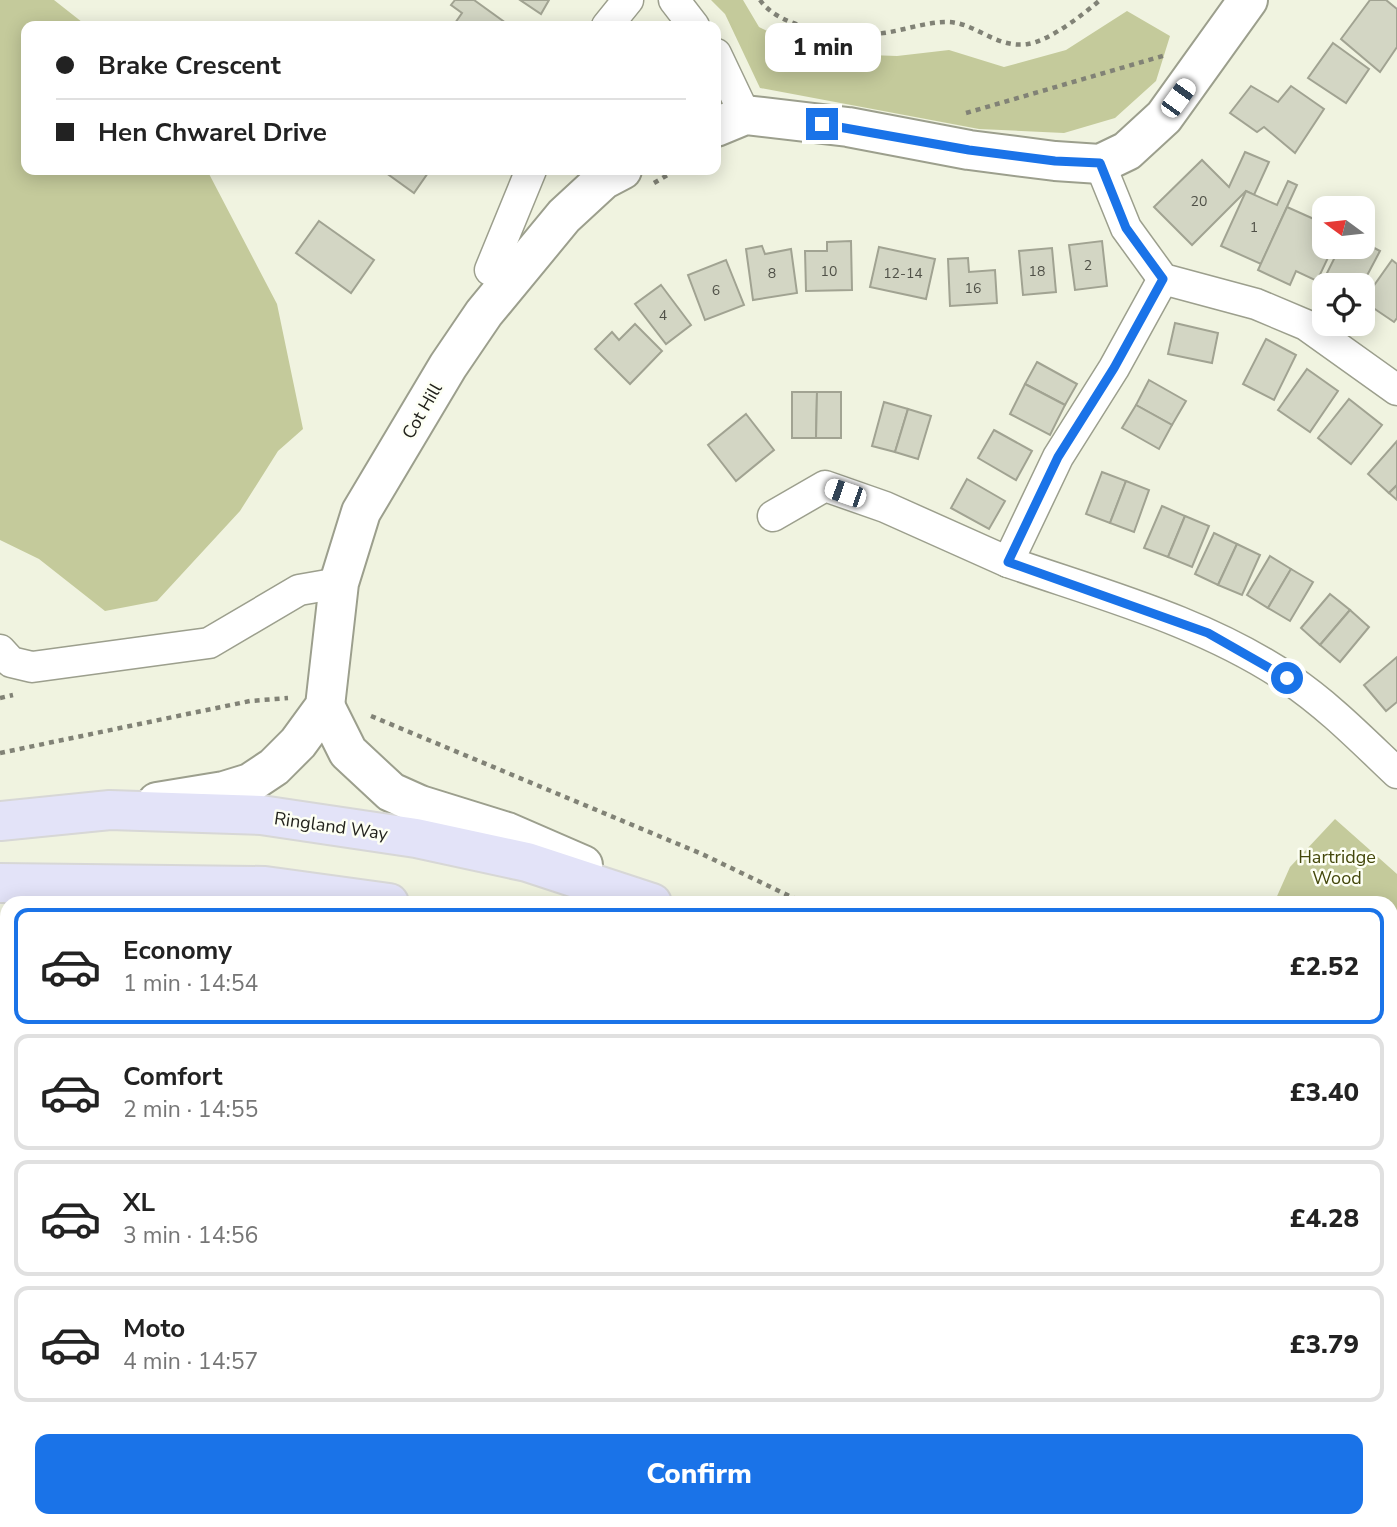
<!DOCTYPE html>
<meta charset="utf-8">
<style>
:root{--surface:#fff;--page:#f6f6f6;--text:#222;--muted:#767676;--line:#e0e0e0;--accent:#1a73e8}
body{margin:0;font-family:"Nunito Sans",sans-serif;background:var(--page);color:var(--text);height:100vh;display:flex;flex-direction:column;font-size:26px;white-space:nowrap}
*{box-sizing:border-box;margin:0}
p{font-size:23px;color:var(--muted)}
.icon{flex:none;width:38px;height:38px;fill:none;stroke:currentColor;stroke-width:2;stroke-linecap:round;stroke-linejoin:round}
.map{position:relative;flex:1;overflow:hidden}
.details{position:absolute;left:0px;top:896px;width:1398px;height:632px;display:flex;flex-direction:column;background:var(--surface);border-radius:21px 21px 0 0;box-shadow:0 4px 18px #0003}
.details>*{flex:none}
.top-card{position:absolute;left:21px;top:21px;width:700px;height:154px;border-radius:14px;box-shadow:0 4px 18px #0003;display:grid;align-content:center;height:154px;padding:0 35px;background:var(--surface)}
.needle{width:46px;rotate:285deg}
.tools{position:absolute;left:1312px;top:196px;display:grid;gap:14px}
.tools a{display:grid;place-items:center;width:63px;height:63px;border-radius:14px;background:var(--surface);box-shadow:0 4px 18px #0003;font-size:35px}
.end{position:absolute;width:32px;height:32px;margin:-16px;border:9px solid #1a73e8;background:#fff;box-shadow:0 0 0 4px #fff}
.from{border-radius:50%}
.bubble{position:absolute;height:49px;border-radius:14px;background:var(--surface);box-shadow:0 4px 18px #0003;font-size:23px;font-weight:800;line-height:49px;text-align:center}
.car{position:absolute;width:21px;height:42px;margin:-21px -10px;border-radius:9px;box-shadow:0 0 5px 2px #0007;background:linear-gradient(#fff 24%,#345 0 40%,#fff 0 76%,#345 0 86%,#fff 0)}
.top-card b{display:flex;align-items:center;gap:24px;height:66px;font-size:26px}
.top-card b+b{border-top:2px solid var(--line)}
.top-card i{width:18px;height:18px;background:var(--text)}
ul{padding:12px 0 0;list-style:none}
li{display:flex;align-items:center;gap:21px;height:116px;margin:0 14px 10px;padding:0 21px;border:4px solid var(--line);border-radius:14px}
li div{flex:1}
li b{display:block;font-size:26px}
li em{font-style:normal;font-weight:800}
li.on{border-color:var(--accent)}
li>.icon{width:63px;height:63px;stroke-width:1.5}
.cta{display:flex;gap:14px;margin-top:auto;padding:14px 35px}
.cta a{flex:1;height:80px;border-radius:14px;background:var(--accent);color:#fff;font-size:28px;font-weight:800;line-height:80px;text-align:center}
.map>svg:first-child{display:block}
</style>
<div class="map">
<svg width="1397" height="1527" viewBox="0 0 1397 1527">
<rect width="100%" height="100%" fill="#f0f3e0"/>
<g fill="#c4ca9b">
<polygon points="0,0 54,0 87,26 26,26 26,170 207,170 277,304 303,429 278,451 240,511 157,601 105,611 39,559 0,540"/>
<polygon points="711,0 743,0 759,27 813,53 897,56 949,50 1004,67 1066,50 1127,11 1170,36 1156,81 1115,118 1064,133 979,129 760,88 725,14"/>
<polygon points="1335,819 1397,874 1397,1395 1391,1389 1391,903 1274,903 1290,867"/>
</g>
<g fill="#d3d6c4" stroke="#a1a392" stroke-width="2">
<polygon points="455,0 474,0 510,26 453,26 462,13 451,5"/>
<polygon points="520,0 549,0 541,14"/>
<polygon points="1370,0 1386,0 1397,9 1397,47 1380,72 1341,39"/>
<polygon points="1333,43 1369,69 1346,103 1308,78"/>
<polygon points="1251,86 1278,102 1291,86 1324,109 1295,153 1264,127 1257,132 1230,113"/>
<polygon points="1245,152 1269,162 1254,195 1246,191 1192,245 1154,207 1202,160 1229,187"/>
<polygon points="382,170 430,170 414,193"/>
<polygon points="1288,181 1297,185 1261,264 1221,246 1246,191 1277,205"/>
<polygon points="1287,207 1325,224 1325,247 1333,247 1317,281 1296,271 1290,285 1258,270"/>
<polygon points="319,221 374,260 351,293 296,253"/>
<polygon points="851,241 852,290 806,291 805,251 827,251 827,242"/>
<polygon points="1102,241 1107,286 1075,290 1069,245"/>
<polygon points="1363,242 1380,251 1362,285 1336,285 1324,279 1340,247 1363,247"/>
<polygon points="762,246 765,254 791,249 797,293 753,300 746,249"/>
<polygon points="879,247 935,259 926,299 870,287"/>
<polygon points="1052,248 1056,292 1023,295 1019,251"/>
<polygon points="968,258 969,272 995,270 997,303 950,306 948,259"/>
<polygon points="726,260 744,305 705,320 688,275"/>
<polygon points="1392,260 1397,264 1397,318 1394,322 1363,301"/>
<polygon points="661,285 691,325 666,344 635,304"/>
<polygon points="1175,323 1218,333 1212,363 1168,354"/>
<polygon points="635,324 662,351 630,384 595,349 612,332 619,340"/>
<polygon points="1266,339 1296,355 1274,400 1243,384"/>
<polygon points="1037,362 1077,384 1065,405 1025,384"/>
<polygon points="1307,369 1338,391 1310,432 1278,410"/>
<polygon points="1149,380 1186,401 1172,425 1136,405"/>
<polygon points="1025,384 1065,405 1050,435 1010,414"/>
<polygon points="792,392 817,392 816,438 792,438"/>
<polygon points="817,392 841,392 841,438 816,438"/>
<polygon points="1349,399 1382,425 1351,464 1318,438"/>
<polygon points="884,402 908,409 895,452 872,446"/>
<polygon points="1136,405 1172,425 1159,449 1122,428"/>
<polygon points="908,409 931,416 918,459 895,452"/>
<polygon points="746,414 774,450 736,481 708,445"/>
<polygon points="994,430 1032,451 1016,480 978,458"/>
<polygon points="1397,441 1397,485 1389,493 1368,474"/>
<polygon points="1102,472 1126,481 1110,523 1086,514"/>
<polygon points="967,479 1005,501 989,529 951,508"/>
<polygon points="1126,481 1149,490 1134,532 1110,523"/>
<polygon points="1397,485 1397,500 1389,493"/>
<polygon points="1162,506 1185,516 1168,557 1144,548"/>
<polygon points="1185,516 1209,526 1192,567 1168,557"/>
<polygon points="1214,533 1237,544 1218,585 1195,574"/>
<polygon points="1237,544 1260,555 1242,595 1218,585"/>
<polygon points="1270,556 1291,569 1268,608 1247,595"/>
<polygon points="1291,569 1313,582 1290,621 1268,608"/>
<polygon points="1330,594 1350,610 1320,645 1301,628"/>
<polygon points="1350,610 1369,627 1340,662 1320,645"/>
<polygon points="1397,657 1397,702 1386,711 1364,685"/>
<polygon points="6,1168 7,1339 0,1368 0,1195"/>
<polygon points="0,1385 7,1386 7,1428 0,1426"/>
<polygon points="506,1521 686,1521 688,1527 484,1527"/>
<polygon points="826,1521 876,1521 870,1527 822,1527"/>
<polygon points="1049,1521 1065,1521 1072,1527 1044,1527"/>
<polygon points="1087,1521 1110,1521 1104,1527 1094,1527"/>
<polygon points="1198,1521 1245,1521 1249,1527 1202,1527"/>
</g>
<g fill="none" stroke-linecap="round" stroke-linejoin="round">
<g stroke="#9c9f8d" stroke-width="33">
<g id="street">
<polyline points="674,0 694,26"/>
<polyline points="607,26 628,0"/>
<polyline points="716,54 745,115"/>
<polyline points="1100,164 1126,228 1163,279 1256,304 1306,325 1397,390"/>
<polyline points="490,270 531,170"/>
<path d="M1163 279 1114 368 1058 457 1008 562C1103 595 1205 622 1289 679 1329 706 1362 740 1397 773"/>
<polyline points="773,516 825,486 885,507 1008,562"/>
<polyline points="0,650 11,662 32,667 209,643 299,590 339,583"/>
<polyline points="0,1507 7,1506"/>
<polyline points="185,1521 209,1525 268,1521"/>
<polyline points="763,1521 764,1527"/>
</g>
</g>
<g stroke="#9c9f8d" stroke-width="42">
<g id="secondary">
<polyline points="716,127 745,115 848,127 969,150 1055,161 1100,164 1127,151 1164,117 1248,0"/>
<polyline points="325,706 348,752 391,792 420,805 507,832 583,865"/>
<polyline points="157,802 224,791 250,783 274,767 298,743 325,706 339,583 361,512 448,366 484,313 564,216 603,180 622,170"/>
</g>
</g>
<g stroke="#d7d7d6" stroke-width="42">
<g id="primary">
<polyline points="0,821 110,810 261,815 416,838 527,862 652,903"/>
<polyline points="0,883 265,886 389,903"/>
<polyline points="1391,1480 1397,1489"/>
<polyline points="1342,1521 1347,1527"/>
</g>
</g>
<g stroke="#818276" stroke-width="4.5" stroke-dasharray="5 5" stroke-linecap="butt">
<path d="M760 0C780 29 840 36 873 34 898 33 922 22 947 22 975 22 996 49 1028 44 1049 41 1084 14 1100 0"/>
<polyline points="966,113 1166,55"/>
<polyline points="654,183 676,170"/>
<polyline points="0,698 13,695"/>
<polyline points="371,716 702,854 804,903"/>
<polyline points="0,753 250,701 288,698"/>
<polyline points="1391,1421 1397,1428"/>
</g>
<use href="#street" stroke="#fff" stroke-width="30"/>
<use href="#secondary" stroke="#fff" stroke-width="38"/>
<use href="#primary" stroke="#e3e3f8" stroke-width="38"/>
</g>
<g fill="none" stroke-linecap="round" stroke-linejoin="round">
<polyline stroke="#1a73e8" stroke-width="9" points="822,124 969,150 1055,161 1100,163 1126,228 1163,279 1114,368 1058,457 1008,562 1208,633 1287,678"/>
</g>
<g text-anchor="middle" stroke-width="5" stroke-linejoin="round" paint-order="stroke">
<g font-size="14" fill="#4f5047">
<text x="1199" y="206">20</text>
<text x="1254" y="232">1</text>
<text x="1088" y="270">2</text>
<text x="829" y="276">10</text>
<text x="1037" y="276">18</text>
<text x="772" y="278">8</text>
<text x="903" y="278">12-14</text>
<text x="973" y="293">16</text>
<text x="716" y="295">6</text>
<text x="663" y="320">4</text>
</g>
<g font-size="18" fill="#23231d" stroke="#fdfff4">
<text transform="translate(422 411) rotate(-60)" y="6">Cot Hill</text>
<text transform="translate(331 826) rotate(8)" y="6">Ringland Way</text>
</g>
<g font-size="18" fill="#44480b" stroke="#fdfff4">
<text x="1337" y="863">Hartridge<tspan x="1337" dy="21">Wood</tspan></text>
</g>
</g>
</svg>
<div class="tools">
<a><svg class="needle" viewBox="-14 -14 28 28"><path d="M0-13l5 13h-10z" fill="#e53935"/><path d="M0 13l5-13h-10z" fill="#767676"/></svg></a>
<a><svg class="icon" aria-label="locate" viewBox="0 0 24 24"><circle cx="12" cy="12" r="6"/><path d="M12 2v4M12 18v4M2 12h4M18 12h4"/></svg></a>
</div>
<i class="end from" style="left:1287px;top:678px"></i>
<i class="end" style="left:822px;top:124px"></i>
<div class="bubble" style="left:765px;top:23px;width:116px">1 min</div>
<i class="car" style="left:1178px;top:98px;rotate:36deg"></i>
<i class="car" style="left:845px;top:493px;rotate:289deg"></i>
<div class="top-card">
<b><i class="from"></i>Brake Crescent</b>
<b><i></i>Hen Chwarel Drive</b>
</div>
<section class="details">
<ul>
<li class="on"><svg class="icon" aria-label="car" viewBox="0 0 24 24"><path d="M5 17H2v-5l4-1 3-4h7l3 4 3 1v5h-3M9 17h6M6 11h13"/><circle cx="7" cy="17" r="2"/><circle cx="17" cy="17" r="2"/></svg><div><b>Economy</b><p>1 min · 14:54</p></div><em>£2.52</em></li>
<li><svg class="icon" aria-label="car" viewBox="0 0 24 24"><path d="M5 17H2v-5l4-1 3-4h7l3 4 3 1v5h-3M9 17h6M6 11h13"/><circle cx="7" cy="17" r="2"/><circle cx="17" cy="17" r="2"/></svg><div><b>Comfort</b><p>2 min · 14:55</p></div><em>£3.40</em></li>
<li><svg class="icon" aria-label="car" viewBox="0 0 24 24"><path d="M5 17H2v-5l4-1 3-4h7l3 4 3 1v5h-3M9 17h6M6 11h13"/><circle cx="7" cy="17" r="2"/><circle cx="17" cy="17" r="2"/></svg><div><b>XL</b><p>3 min · 14:56</p></div><em>£4.28</em></li>
<li><svg class="icon" aria-label="car" viewBox="0 0 24 24"><path d="M5 17H2v-5l4-1 3-4h7l3 4 3 1v5h-3M9 17h6M6 11h13"/><circle cx="7" cy="17" r="2"/><circle cx="17" cy="17" r="2"/></svg><div><b>Moto</b><p>4 min · 14:57</p></div><em>£3.79</em></li>
</ul>
<div class="cta"><a>Confirm</a></div>
</section>
</div>
